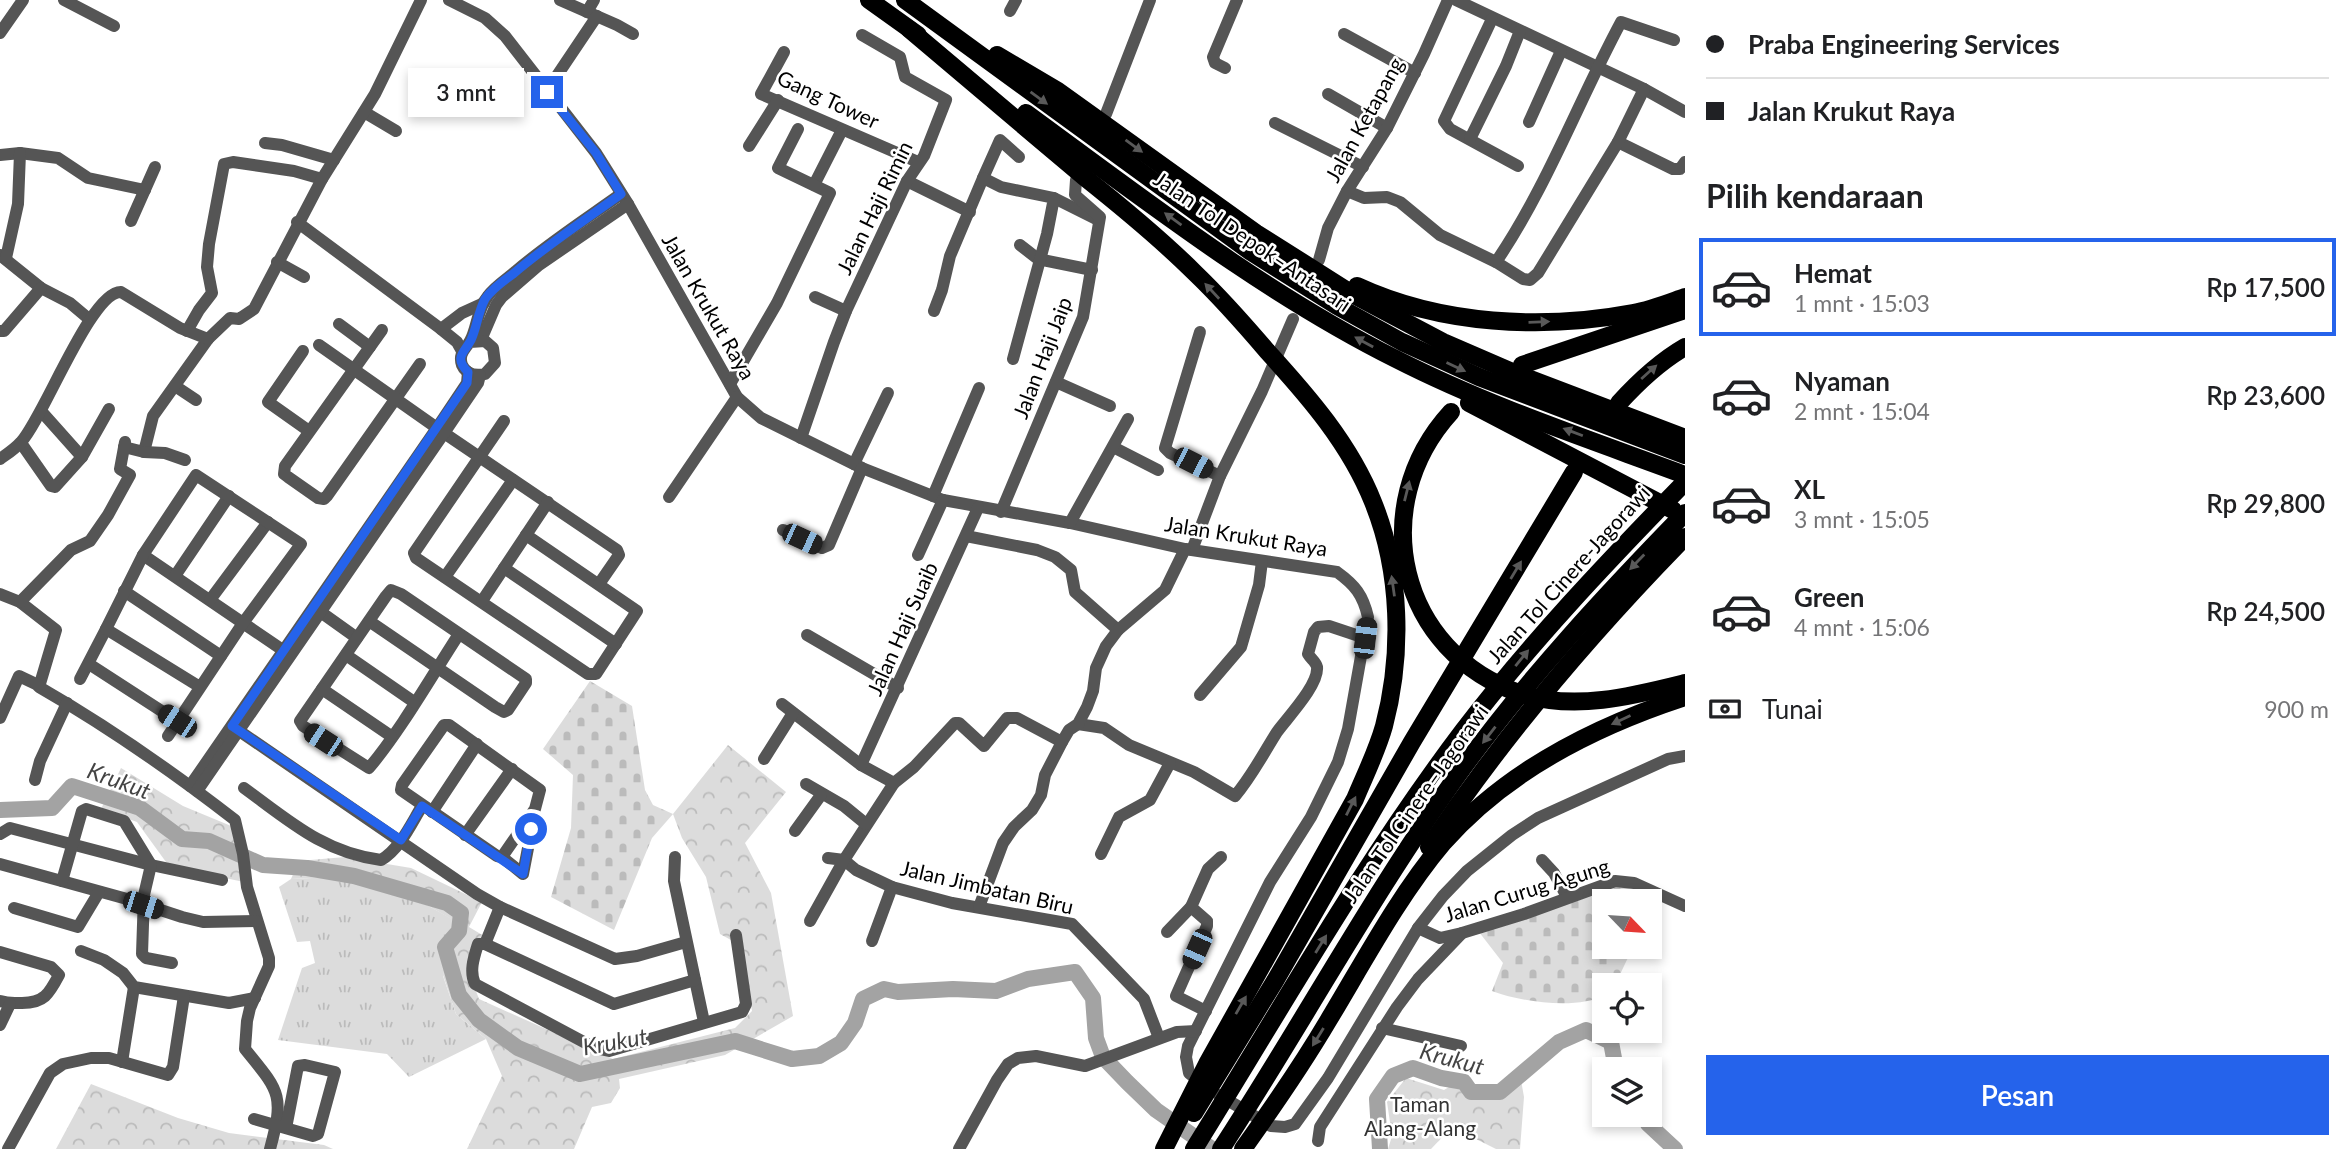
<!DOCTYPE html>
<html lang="id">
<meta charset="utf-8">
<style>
:root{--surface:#fff;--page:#f2f2f2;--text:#202124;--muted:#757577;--line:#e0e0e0;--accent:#2563eb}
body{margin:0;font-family:Lato,sans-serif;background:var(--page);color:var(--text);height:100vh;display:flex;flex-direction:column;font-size:26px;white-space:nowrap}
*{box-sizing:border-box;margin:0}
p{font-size:23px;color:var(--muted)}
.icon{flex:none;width:38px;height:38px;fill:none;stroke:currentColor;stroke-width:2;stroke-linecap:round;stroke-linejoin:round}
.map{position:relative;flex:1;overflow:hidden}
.details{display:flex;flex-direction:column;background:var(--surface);width:665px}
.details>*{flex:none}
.banner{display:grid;align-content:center;height:154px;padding:0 21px;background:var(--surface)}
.needle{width:46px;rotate:115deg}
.fabs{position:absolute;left:1592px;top:889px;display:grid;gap:14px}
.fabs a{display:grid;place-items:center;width:70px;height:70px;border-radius:0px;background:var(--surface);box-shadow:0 4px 10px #0003;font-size:35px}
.end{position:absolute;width:32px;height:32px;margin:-16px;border:9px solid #2563eb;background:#fff;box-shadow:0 0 0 4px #fff}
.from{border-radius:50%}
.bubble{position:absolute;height:49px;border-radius:0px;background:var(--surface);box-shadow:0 4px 10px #0003;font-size:23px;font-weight:600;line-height:49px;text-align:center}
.car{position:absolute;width:21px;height:42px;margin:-21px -10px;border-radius:9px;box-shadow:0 0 5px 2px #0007;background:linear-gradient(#222 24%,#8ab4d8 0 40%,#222 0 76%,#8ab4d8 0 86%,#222 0)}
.banner b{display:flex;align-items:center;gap:24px;height:66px;font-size:26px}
.banner b+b{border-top:2px solid var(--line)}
.banner i{width:18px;height:18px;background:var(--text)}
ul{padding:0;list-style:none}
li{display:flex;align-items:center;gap:21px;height:98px;margin:0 14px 10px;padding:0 7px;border:4px solid transparent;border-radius:0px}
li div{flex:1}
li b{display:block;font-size:26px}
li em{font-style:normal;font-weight:600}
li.on{border-color:var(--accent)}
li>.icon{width:63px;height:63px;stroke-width:1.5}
h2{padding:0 21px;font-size:32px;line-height:84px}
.pay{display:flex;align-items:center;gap:18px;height:77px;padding:0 21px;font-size:26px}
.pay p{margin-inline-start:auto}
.primary-button{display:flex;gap:14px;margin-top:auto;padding:14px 21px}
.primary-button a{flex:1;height:80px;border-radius:0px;background:var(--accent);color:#fff;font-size:28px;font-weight:600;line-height:80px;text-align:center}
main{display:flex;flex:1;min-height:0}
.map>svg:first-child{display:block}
</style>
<main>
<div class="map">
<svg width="1685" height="1149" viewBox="0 0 1685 1149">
<defs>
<pattern id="grass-tufts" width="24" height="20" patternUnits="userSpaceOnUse" patternTransform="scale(1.75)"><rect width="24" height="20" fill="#dcdcdc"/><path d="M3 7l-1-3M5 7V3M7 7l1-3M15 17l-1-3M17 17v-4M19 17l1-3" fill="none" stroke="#bbb"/></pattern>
<pattern id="forest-crowns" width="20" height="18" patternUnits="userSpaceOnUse" patternTransform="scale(1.75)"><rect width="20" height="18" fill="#dcdcdc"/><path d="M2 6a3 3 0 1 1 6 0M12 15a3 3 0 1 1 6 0" fill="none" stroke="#bbb"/></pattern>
<pattern id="cemetery-stones" width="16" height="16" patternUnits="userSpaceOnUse" patternTransform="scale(1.75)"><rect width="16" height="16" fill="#dcdcdc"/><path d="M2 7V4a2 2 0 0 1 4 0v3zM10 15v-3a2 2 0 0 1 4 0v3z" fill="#bbb"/></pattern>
</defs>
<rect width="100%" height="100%" fill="#fff"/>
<polygon fill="url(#grass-tufts)" points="332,877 427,905 459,923 443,976 456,1014 486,1039 409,1077 387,1054 278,1040 302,968 315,963 310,941 297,942 279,887 291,879"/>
<g fill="url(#forest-crowns)">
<polygon points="728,745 786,792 745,843 771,893 793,1016 725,1055 619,1079 620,1088 611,1103 592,1107 574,1149 467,1149 502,1076 486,1039 456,1014 443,975 458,923 427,905 332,877 291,879 299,861 345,857 411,868 482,902 469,927 484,936 471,978 479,999 613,1059 735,1028 752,1011 740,945 720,934 706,877 682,838 673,814"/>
<polygon points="121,768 183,806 236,828 244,882 182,869 166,862 137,822 101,809"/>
<polygon points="1406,1078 1444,1090 1454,1084 1462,1085 1471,1096 1502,1096 1521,1080 1524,1097 1520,1149 1496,1149 1452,1127 1431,1149 1388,1149 1392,1136 1387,1102"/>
<polygon points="91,1084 178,1118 229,1133 324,1145 333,1149 56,1149"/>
</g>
<g fill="url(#cemetery-stones)">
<polygon points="590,681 632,706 645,790 653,805 673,814 652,838 614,930 551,897 571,828 573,775 543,749"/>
<path d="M1620 885 1658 898 1650 913V901H1605V947H1633L1615 985H1605V995C1578 1010 1520 1002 1492 991L1503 963 1479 932Z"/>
</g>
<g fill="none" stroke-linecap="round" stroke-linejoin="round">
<g stroke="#a3a3a3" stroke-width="16">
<polyline points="0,810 52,808 72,786 140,808 182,839 209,841 263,865 307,868 354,876 447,903 461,913 459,931 445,947 459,995 479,1020 518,1048 580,1074 735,1041 792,1059 819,1056 841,1043 855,1023 863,999 884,989 898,992 953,989 996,991 1028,979 1075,972 1093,998 1096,1038 1103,1057 1127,1082 1156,1110 1212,1149"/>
<polyline points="1646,1115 1648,1124 1675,1149"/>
<polyline points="1380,1149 1377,1099 1393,1076 1413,1068 1441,1078 1464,1082 1471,1092 1500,1092 1559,1042 1586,1030 1611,1042 1616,1069"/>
</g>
<g stroke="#555" stroke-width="12">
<polyline points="64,0 114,26"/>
<path d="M449 0 485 18 505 36 596 153 628 204 737 397 761 418 862 468 943 500 1070 523 1185 549 1337 572C1355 585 1363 595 1368 617L1348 729 1338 762 1311 817 1270 882 1188 1046 1186 1057 1189 1073 1204 1085"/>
<polyline points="560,0 617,25 633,34"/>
<polyline points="1456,0 1644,89 1685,112"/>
<polyline points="1010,11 1016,0"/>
<polyline points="587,12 594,0"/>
<polyline points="1492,19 1444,121 1450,129 1518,166"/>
<polyline points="0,33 23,0"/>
<polyline points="1344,34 1415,73"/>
<polyline points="784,52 761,94 918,162"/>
<polyline points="1225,68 1215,63 1213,57 1237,0"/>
<polyline points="546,92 597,16"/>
<polyline points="1328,94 1387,128"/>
<polyline points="364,112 396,131"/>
<polyline points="1106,114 1150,0"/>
<polyline points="1529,122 1561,51"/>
<polyline points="1275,123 1363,167"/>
<polyline points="1470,139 1506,66 1520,31"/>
<polyline points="1618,142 1673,169 1680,169 1685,162"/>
<polyline points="265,143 282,145 334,160"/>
<polyline points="749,146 778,100"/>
<polyline points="0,155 20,153 58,158 88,178 145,190"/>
<polyline points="983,178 1000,140 1019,157"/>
<polyline points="907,181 970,212"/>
<polyline points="814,185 842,130"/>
<polyline points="1347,191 1364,198 1387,197 1400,202 1440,235 1496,262 1523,279 1530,280 1538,273 1618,142 1644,89"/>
<polyline points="1054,198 1098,220"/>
<polyline points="131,221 155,167"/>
<polyline points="297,222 441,329 457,342 462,351"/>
<polyline points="1020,245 1038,259 1092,270"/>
<polyline points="0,255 41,288 70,303 89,319"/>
<polyline points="6,258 18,204 20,153"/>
<polyline points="1319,260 1328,228 1347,191 1387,128 1424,54 1448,0"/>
<polyline points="277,262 304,277"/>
<path d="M1496 262C1547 187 1578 102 1621 22L1674 40"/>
<polyline points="815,297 846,311"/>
<polyline points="934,311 942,290 950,256 983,178 1001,187 1054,198 1047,234 1013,359"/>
<polyline points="339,324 370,347"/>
<polyline points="441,329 462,313 484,303"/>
<polyline points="382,330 285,466 284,474 288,477 318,498 324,499 327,496 420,364"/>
<polyline points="0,331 4,331 41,288"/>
<polyline points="187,331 199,310 212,293 207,267 209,244 224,164 233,162 294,171 322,179"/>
<polyline points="1200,332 1165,448 1170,453 1220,476"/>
<polyline points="481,340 496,305 502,297 539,265 628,204"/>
<path d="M470 342 485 341 493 348 495 363 485 374C476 376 466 374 462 365 458 353 466 349 470 341 477 329 477 309 488 296 495 286 507 279 516 271 549 243 586 219 621 194"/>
<polyline points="319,345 437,428"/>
<polyline points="303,351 268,402 309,431"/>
<polyline points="1056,382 1110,406"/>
<polyline points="730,384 777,303 830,193 778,168 798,129"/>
<polyline points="175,386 196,400"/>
<polyline points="41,411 82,457"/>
<polyline points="504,421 414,553 416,558 588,674 596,674 637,611 526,535"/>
<polyline points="444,433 617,550 619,555 599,584"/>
<polyline points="801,438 834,342 846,311 907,181 924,156 946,100 905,77 900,57 862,35"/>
<polyline points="21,443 51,486 55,487 82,457 109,409"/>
<polyline points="124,447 144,452 153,416 208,339 230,318 239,319 254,309 322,179 375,94 421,0"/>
<polyline points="1113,447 1158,470"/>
<polyline points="144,452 165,453 185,460"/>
<path d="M0 459C7 454 15 449 21 442 44 417 91 291 121 292L180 328 208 339"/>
<polyline points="854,464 888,393"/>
<polyline points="933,496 979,388"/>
<polyline points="669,497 737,397"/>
<polyline points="1001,512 1083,317 1100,217 1075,195 1076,180"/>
<polyline points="1070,523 1128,419"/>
<polyline points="783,530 822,548 829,545 862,468"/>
<polyline points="966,536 1037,550 1055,557 1071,570 1075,592 1118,630"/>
<polyline points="1192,550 1220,476 1262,391 1293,319"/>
<polyline points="143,555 290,655"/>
<polyline points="918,555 943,500"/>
<polyline points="504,568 616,644"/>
<polyline points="175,576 229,496"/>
<polyline points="445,577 513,480"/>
<polyline points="124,591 221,656"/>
<path d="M0 594 20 602 56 630 39 687C107 726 173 772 235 820L243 854 247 887 269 958V966L250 1008 247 1021 245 1049C279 1091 285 1094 270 1149"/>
<polyline points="210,600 268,522"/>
<polyline points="482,601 548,502"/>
<polyline points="20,602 71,550 90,541 108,515 130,475 120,469 125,442"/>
<polyline points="315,608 357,638"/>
<path d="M369 621 495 707 504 712 508 710 526 683V679L401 594 391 590 386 596 300 721 303 726 369 768C401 730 431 677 459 634"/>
<polyline points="807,635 898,688"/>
<polyline points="346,655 414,702"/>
<polyline points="89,664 177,721"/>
<polyline points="80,679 106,629"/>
<polyline points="322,689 391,736"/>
<polyline points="1200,695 1241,647 1259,585 1262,561"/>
<polyline points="782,704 861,765 894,783 844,860 856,870 892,887 952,903 1072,924 1144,999 1159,1038"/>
<polyline points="0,718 19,676 38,685"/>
<path d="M1078 724 1104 728 1129 745 1194 772 1235 796C1252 776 1263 754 1277 732 1287 718 1319 685 1317 667 1316 662 1311 659 1308 654L1314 632 1318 627 1329 626 1365 638"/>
<polygon points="444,725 449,725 540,790 535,809 502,857 497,856 401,790 402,785"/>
<polyline points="232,726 477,894 500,907 615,959 637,956 686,942"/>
<polyline points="168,736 243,623 301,544 196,475 143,555 106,629 200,687"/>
<polyline points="764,759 793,713"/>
<polyline points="861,765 978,508"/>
<polyline points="35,780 40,761 67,703"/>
<polyline points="894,783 914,767 955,723 959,723 984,746 1007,718 1017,718 1062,742"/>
<polyline points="806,784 844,806 866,824"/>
<polyline points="190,786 437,428 467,383 468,372"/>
<path d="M244 788C288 820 324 853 381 860 400 849 411 824 422 806"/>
<polyline points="197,791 444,433 478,383 480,375"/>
<polyline points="432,812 477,744"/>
<polyline points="795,831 821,795"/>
<polyline points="0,834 10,828 151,865 222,880"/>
<polyline points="465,835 512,769"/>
<polyline points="1101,854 1119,817 1150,800 1170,763"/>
<polyline points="502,857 523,874 534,817"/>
<polyline points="675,857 674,881 704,1022"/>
<polyline points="1542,860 1554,873 1567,897"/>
<polyline points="0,864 127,899 182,917 203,922 256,921"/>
<polyline points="62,881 82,811 86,809 124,821 151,865 144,895 142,954 146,958 172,963"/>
<polyline points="979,907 1003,843 1014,827 1032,810 1041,795 1045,775 1062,742 1069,730 1078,724 1087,707 1093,691 1096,668 1106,646 1118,630 1165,590 1185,549"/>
<polyline points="14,908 78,927 99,892"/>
<polyline points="810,921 844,860 828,858"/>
<polyline points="1418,928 1440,938 1462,933 1524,914 1615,881 1634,883 1685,906"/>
<polyline points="1167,932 1191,907"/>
<polyline points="872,941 892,887"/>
<polyline points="485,944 500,907"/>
<polyline points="81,951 104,960 123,973 134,987 229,1003 255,998"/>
<path d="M0 952 51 967 59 975C49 994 44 1003 22 1003 13 1003 9 1004 0 1001"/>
<path d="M695 980 614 1004 485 944H478C474 957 469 971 475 984L595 1048 609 1051 742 1012 746 1004 736 935"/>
<polyline points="1206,1011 1176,996 1207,926 1207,921 1191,907 1208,869 1221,857"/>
<polyline points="0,1025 10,1004"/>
<polyline points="1382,1028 1461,1046"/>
<polyline points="122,1062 134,987"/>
<polyline points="1219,1095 1271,1126 1285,1127 1295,1124 1328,1078 1418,928 1443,896 1467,871 1512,835 1538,818 1668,759 1685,756"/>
<polyline points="254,1119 313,1136 318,1134 335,1072 305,1065 298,1066 286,1128"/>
<polyline points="1318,1141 1320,1127 1397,1007 1418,979 1462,933"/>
<polyline points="8,1149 50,1073 63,1064 91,1058 109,1058 168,1075 173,1067 184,996"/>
<polyline points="959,1149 997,1080 1008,1064 1018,1058 1036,1056 1085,1066 1177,1032 1196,1031"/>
</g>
<g stroke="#000" stroke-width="18">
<polyline points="869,0 918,35"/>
<polyline points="905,0 1251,252 1337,306 1402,342 1479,377 1685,455"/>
<path d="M909 29C967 78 1025 127 1083 176 1122 207 1160 238 1195 273 1220 297 1244 324 1267 351 1308 396 1350 444 1373 502 1401 571 1403 654 1384 726 1377 751 1365 775 1355 799L1207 1064 1164 1149"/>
<polyline points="997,55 1058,91 1256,233 1354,295 1443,342 1517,374 1685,438"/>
<path d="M1026 113C1145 200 1264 293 1396 359 1488 406 1588 439 1685 475"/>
<path d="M1357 286C1441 325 1543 330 1633 313 1651 310 1668 303 1685 297"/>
<polyline points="1522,365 1685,310"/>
<polyline points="1469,403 1673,510"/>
<path d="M1619 403C1639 381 1659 362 1685 347"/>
<path d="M1451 412C1365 506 1398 653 1522 694 1575 711 1633 696 1685 683"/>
<path d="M1429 847C1504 735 1591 633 1685 537"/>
<polyline points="1194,1113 1275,981 1412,742 1574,472"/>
<path d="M1194 1149C1281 1009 1363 863 1463 731 1531 642 1607 562 1685 482"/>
<path d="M1221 1149C1303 1023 1374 891 1462 769 1529 677 1606 594 1685 513"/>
<path d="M1243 1149C1273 1107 1302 1065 1328 1021 1363 963 1399 895 1443 843 1506 771 1596 726 1685 697"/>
</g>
</g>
<defs><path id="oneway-solid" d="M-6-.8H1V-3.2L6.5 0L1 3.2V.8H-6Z" transform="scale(1.75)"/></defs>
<g fill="#595959">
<use href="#oneway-solid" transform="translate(1039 98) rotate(36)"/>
<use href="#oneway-solid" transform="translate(1134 146) rotate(36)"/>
<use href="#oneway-solid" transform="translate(1173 219) rotate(-144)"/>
<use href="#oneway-solid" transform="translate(1212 291) rotate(-133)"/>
<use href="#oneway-solid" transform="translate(1539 322) rotate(-2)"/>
<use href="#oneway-solid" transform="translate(1364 342) rotate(-151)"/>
<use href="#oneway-solid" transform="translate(1456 367) rotate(25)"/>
<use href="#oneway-solid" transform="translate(1649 372) rotate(-42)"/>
<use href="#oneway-solid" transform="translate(1573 432) rotate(-159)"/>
<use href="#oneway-solid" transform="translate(1407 491) rotate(-76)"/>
<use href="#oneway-solid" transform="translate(1637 562) rotate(134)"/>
<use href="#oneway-solid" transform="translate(1516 570) rotate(-59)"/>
<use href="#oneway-solid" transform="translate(1393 586) rotate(-98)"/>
<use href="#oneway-solid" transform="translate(1522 658) rotate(-51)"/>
<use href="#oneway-solid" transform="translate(1621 720) rotate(155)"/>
<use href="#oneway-solid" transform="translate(1489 735) rotate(128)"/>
<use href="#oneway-solid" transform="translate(1351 806) rotate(-63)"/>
<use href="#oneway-solid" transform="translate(1321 944) rotate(-58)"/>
<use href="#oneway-solid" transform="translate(1241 1005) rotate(-60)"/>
<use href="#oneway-solid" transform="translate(1318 1037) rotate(122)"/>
</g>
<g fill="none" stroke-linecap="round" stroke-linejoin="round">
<path stroke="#2563eb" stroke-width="9" d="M531 829 523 874 422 806 401 840 232 726 467 383 468 372C453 357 465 352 471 340 477 327 478 312 485 299 492 289 503 281 513 274 547 245 585 220 621 194L596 153 547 92"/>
</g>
<g text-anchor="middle" stroke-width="5" stroke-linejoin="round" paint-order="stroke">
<g font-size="21" fill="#000" stroke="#fff">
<text transform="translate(828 100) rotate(25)" y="7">Gang Tower</text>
<text transform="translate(1365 120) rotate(-61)" y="7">Jalan Ketapang</text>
<text transform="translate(875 208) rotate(-64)" y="7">Jalan Haji Rimin</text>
<text transform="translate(1252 242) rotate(34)" y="7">Jalan Tol Depok–Antasari</text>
<text transform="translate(708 307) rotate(60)" y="7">Jalan Krukut Raya</text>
<text transform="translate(1043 358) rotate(-69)" y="7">Jalan Haji Jaip</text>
<text transform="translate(1246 537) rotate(9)" y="7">Jalan Krukut Raya</text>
<text transform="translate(1569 575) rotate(-48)" y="7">Jalan Tol Cinere-Jagorawi</text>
<text transform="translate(903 629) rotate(-66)" y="7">Jalan Haji Suaib</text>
<text transform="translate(1416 804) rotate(-55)" y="7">Jalan Tol Cinere–Jagorawi</text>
<text transform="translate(987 888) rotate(13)" y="7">Jalan Jimbatan Biru</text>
<text transform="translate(1527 891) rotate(-17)" y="7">Jalan Curug Agung</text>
</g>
<g font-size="21" fill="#333" stroke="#fff">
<text x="1420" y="1112">Taman<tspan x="1420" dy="24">Alang-Alang</tspan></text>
</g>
<g font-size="23" font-style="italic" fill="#444" stroke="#fff">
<text transform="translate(119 781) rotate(20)" y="8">Krukut</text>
<text transform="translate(615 1042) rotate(-10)" y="8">Krukut</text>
<text transform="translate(1452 1059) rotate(15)" y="8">Krukut</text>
</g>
</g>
</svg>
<div class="fabs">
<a><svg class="needle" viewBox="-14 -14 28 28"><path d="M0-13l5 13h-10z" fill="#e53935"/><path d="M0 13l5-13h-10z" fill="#757577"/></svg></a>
<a><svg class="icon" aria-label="locate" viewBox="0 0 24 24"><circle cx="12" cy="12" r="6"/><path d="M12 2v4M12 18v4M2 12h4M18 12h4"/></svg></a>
<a><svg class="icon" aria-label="layers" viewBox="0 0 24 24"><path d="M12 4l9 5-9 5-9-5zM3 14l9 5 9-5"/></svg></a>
</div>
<i class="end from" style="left:531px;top:829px"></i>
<i class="end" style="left:547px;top:92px"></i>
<div class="bubble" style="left:408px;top:68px;width:116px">3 mnt</div>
<i class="car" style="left:1193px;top:463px;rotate:117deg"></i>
<i class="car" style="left:802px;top:539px;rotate:115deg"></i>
<i class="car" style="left:1365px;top:638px;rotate:7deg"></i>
<i class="car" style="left:177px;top:721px;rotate:303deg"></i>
<i class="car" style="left:323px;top:740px;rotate:303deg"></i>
<i class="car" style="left:143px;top:905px;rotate:108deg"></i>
<i class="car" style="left:1197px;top:949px;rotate:204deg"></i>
</div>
<section class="details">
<div class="banner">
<b><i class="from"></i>Praba Engineering Services</b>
<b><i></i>Jalan Krukut Raya</b>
</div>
<h2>Pilih kendaraan</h2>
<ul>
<li class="on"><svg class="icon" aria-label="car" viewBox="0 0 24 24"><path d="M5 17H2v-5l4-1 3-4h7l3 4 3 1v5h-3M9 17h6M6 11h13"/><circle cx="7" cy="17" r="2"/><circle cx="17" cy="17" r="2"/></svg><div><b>Hemat</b><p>1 mnt · 15:03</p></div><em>Rp 17,500</em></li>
<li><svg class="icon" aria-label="car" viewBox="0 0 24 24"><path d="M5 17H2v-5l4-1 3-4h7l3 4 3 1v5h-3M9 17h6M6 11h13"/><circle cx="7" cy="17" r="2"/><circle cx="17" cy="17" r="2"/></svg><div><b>Nyaman</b><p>2 mnt · 15:04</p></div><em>Rp 23,600</em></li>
<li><svg class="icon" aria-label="car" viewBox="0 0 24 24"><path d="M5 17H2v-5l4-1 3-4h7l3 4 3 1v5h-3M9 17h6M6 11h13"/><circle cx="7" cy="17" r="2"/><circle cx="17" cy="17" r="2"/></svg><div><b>XL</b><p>3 mnt · 15:05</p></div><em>Rp 29,800</em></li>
<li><svg class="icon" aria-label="car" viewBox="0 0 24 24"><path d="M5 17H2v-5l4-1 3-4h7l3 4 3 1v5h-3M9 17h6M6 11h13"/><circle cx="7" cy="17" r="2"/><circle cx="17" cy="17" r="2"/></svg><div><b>Green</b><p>4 mnt · 15:06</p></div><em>Rp 24,500</em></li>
</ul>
<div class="pay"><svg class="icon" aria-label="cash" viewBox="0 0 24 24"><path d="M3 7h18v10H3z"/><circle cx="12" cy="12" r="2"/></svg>Tunai<p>900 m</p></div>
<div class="primary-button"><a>Pesan</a></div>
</section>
</main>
